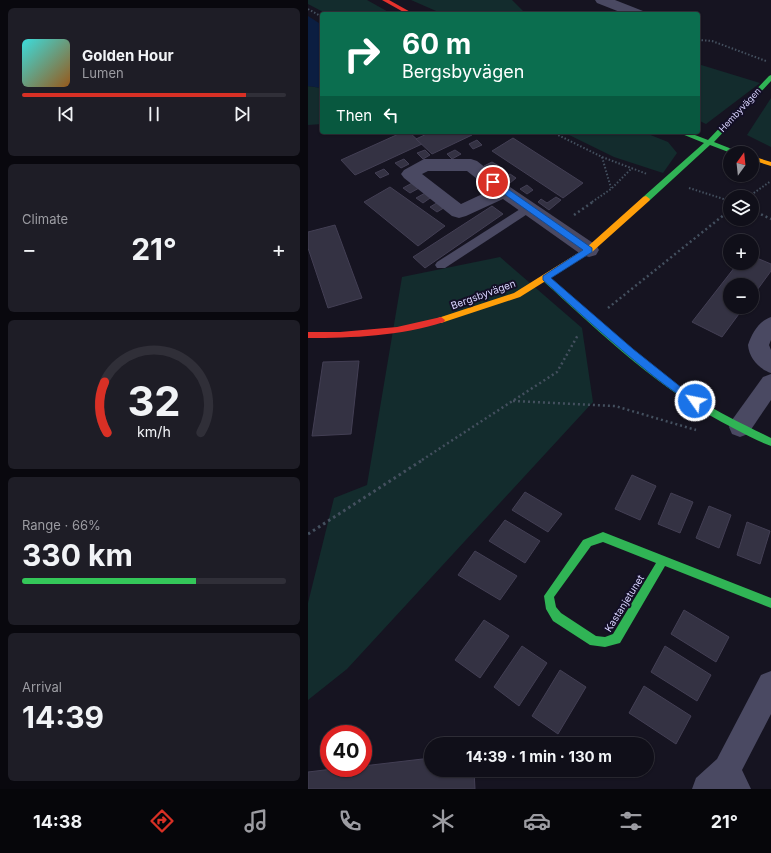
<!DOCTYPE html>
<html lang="en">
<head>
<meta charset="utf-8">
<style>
	:root { --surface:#100f19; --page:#1e1d26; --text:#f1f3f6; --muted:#9c9ca2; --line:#302f38; --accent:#d93025 }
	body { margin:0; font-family:Inter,sans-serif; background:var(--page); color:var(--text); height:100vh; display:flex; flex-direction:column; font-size:15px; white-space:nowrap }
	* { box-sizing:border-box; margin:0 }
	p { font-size:13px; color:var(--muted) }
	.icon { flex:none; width:22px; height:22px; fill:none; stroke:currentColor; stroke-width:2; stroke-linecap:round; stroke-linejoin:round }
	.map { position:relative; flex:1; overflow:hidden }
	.panel { display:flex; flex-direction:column; gap:8px; padding:8px; background:#09080e; width:308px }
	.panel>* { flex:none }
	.guide { position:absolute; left:12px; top:12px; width:380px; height:122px; border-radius:4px; box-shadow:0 1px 3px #0004,0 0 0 1px var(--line); background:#0b6e4f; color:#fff; overflow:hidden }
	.needle { width:26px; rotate:15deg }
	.fabs { position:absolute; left:415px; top:146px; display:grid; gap:8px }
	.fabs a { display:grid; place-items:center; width:36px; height:36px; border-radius:50%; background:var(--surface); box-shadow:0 1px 3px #0004,0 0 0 1px var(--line); font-size:20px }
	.speed { position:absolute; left:12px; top:725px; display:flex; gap:8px; font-size:20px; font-weight:700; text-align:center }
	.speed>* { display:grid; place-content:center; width:52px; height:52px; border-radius:50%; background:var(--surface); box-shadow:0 1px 3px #0004,0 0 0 1px var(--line); line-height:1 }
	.speed .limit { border:6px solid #d22; background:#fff; color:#111 }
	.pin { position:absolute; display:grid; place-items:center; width:34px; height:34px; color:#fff; margin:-17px; border:2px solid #fff; border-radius:50%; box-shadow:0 1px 4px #0007 }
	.me { position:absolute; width:44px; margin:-22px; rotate:303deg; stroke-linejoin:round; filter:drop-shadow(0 0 3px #0008) }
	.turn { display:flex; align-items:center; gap:14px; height:84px; padding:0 16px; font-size:18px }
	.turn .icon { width:52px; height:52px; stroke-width:2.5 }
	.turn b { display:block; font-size:28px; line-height:34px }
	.then { display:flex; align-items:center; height:38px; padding:0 16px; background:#0003; gap:8px; font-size:15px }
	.big { font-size:30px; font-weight:700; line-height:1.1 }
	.panel .widget { flex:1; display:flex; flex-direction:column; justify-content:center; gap:6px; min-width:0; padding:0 14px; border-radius:6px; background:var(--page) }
	.panel .dial { align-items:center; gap:0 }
	.dial svg { height:104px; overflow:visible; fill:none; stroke:var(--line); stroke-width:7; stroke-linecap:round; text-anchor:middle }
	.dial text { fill:var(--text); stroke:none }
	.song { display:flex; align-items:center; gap:12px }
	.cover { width:48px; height:48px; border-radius:6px; background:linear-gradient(135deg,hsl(180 70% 55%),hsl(30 70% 35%)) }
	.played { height:4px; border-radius:2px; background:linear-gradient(90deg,var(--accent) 85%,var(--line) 85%) }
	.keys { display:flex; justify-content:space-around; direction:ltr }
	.heat { display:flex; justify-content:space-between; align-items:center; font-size:22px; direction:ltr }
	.charge { height:6px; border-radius:3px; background:linear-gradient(90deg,#34c759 66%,var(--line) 0) }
	.trip { position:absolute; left:116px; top:737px; width:230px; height:40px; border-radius:20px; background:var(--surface); box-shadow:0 1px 3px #0004,0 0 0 1px var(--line); font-weight:700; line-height:40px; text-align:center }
	.tab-bar { display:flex; height:64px; justify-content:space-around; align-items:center; background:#06060a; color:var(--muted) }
	.tab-bar .icon { width:28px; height:28px }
	.tab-bar .active { color:var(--accent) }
	.tab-bar b { font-size:18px; color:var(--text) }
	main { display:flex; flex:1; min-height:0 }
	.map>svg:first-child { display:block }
	.green { fill:#132c2d }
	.water { fill:#0b1e41 }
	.building { fill:#343243; stroke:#433f54 }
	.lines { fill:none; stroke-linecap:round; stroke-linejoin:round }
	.path-far2 { stroke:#44505f; stroke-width:2; stroke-dasharray:1.5 2; stroke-linecap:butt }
	.path-far1 { stroke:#44505f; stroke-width:2.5; stroke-dasharray:2 3; stroke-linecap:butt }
	.path { stroke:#44505f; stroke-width:3; stroke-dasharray:2.5 3.5; stroke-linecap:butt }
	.lane { fill:#4a4962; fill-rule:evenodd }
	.street { fill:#4a4962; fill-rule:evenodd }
	.fast { fill:#30b455; fill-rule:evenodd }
	.slow { fill:#ff9f0a; fill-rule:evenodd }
	.jam { fill:#e5322d; fill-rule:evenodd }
	.route { fill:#1a73e8; stroke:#114b97 }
	.labels { text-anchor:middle; stroke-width:4; stroke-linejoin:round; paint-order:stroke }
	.far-street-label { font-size:9px; fill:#d9d4ff; stroke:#130f26 }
	.street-label { font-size:10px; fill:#d9d4ff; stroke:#130f26 }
</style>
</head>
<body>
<main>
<section class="panel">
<div class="widget">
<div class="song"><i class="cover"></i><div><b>Golden Hour</b><p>Lumen</p></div></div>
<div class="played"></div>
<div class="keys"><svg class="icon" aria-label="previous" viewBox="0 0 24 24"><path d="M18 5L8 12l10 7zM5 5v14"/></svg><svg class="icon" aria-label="pause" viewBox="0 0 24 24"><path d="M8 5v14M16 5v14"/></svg><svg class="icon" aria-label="next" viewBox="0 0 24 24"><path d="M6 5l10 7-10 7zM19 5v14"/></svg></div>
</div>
<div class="widget"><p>Climate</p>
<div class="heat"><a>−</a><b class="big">21°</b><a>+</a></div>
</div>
<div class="widget dial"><svg viewBox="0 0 100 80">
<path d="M14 69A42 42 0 1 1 86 69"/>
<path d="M14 69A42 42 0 0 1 12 30" stroke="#d93025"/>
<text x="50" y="56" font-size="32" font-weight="700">32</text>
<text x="50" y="72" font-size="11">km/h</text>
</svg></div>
<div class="widget"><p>Range · 66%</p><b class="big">330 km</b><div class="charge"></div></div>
<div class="widget"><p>Arrival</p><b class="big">14:39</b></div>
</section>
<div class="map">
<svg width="463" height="789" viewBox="0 0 463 789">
	<rect width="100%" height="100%" fill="#161421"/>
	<g class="green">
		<polygon points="0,0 59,0 84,14 19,14 0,4"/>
		<polygon points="103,0 204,0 218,14 135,14"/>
		<polygon points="390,64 452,83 398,124 390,120"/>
		<polygon points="0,86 14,88 14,124 0,125"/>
		<polygon points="463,98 463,147 439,135"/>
		<polygon points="255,132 335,132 360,142 369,153 355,173 306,157"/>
		<polygon points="192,257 274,328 285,402 39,669 0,700 0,603 26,498 59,485 94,277"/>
	</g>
	<polygon class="water" points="0,16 14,25 14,88 0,86"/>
	<g class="building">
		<polygon points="95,132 101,132 114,144 47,175 33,160"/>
		<polygon points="123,132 161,132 164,135 124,154 108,139"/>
		<polygon points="205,138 275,183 255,198 184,151"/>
		<polygon points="169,140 174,145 165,149 161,144"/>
		<polygon points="117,150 122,155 115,159 109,153"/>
		<polygon points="147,150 153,154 144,159 139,154"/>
		<polygon points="96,159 101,164 93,168 87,163"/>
		<polygon points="184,162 191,166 184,172 176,166"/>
		<polygon points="76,169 81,174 72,178 67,173"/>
		<polygon points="202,174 208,178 202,183 194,178"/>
		<polygon points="106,182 113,187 102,193 95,188"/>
		<polygon points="219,185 225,190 219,194 212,189"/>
		<polygon points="82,187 137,226 110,246 56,202"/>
		<polygon points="119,192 125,196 115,203 108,198"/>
		<polygon points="248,197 253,200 241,210 230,202 233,199 239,203"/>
		<polygon points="132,201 139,206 129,212 122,207"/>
		<polygon points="184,206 195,214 117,268 105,257"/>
		<polygon points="27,225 54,298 20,308 0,248 0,232"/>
		<polygon points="444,256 463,264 463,271 444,297 444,285 422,285 422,307 436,307 414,337 384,322 430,263 444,263"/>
		<polygon points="51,361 43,434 4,436 15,362"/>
		<polygon points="324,475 348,486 332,520 307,509"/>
		<polygon points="217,492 254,514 240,532 204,510"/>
		<polygon points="363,493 385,502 372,533 350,524"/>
		<polygon points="401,506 423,515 411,548 388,538"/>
		<polygon points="197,520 232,541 217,563 181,541"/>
		<polygon points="439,522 462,531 452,564 429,555"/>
		<polygon points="167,551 209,576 192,600 150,575"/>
		<polygon points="376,610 421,637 408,662 363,634"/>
		<polygon points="176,620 201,636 172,678 147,660"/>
		<polygon points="214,646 239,663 211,706 186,687"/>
		<polygon points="357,646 403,675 389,701 343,672"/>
		<polygon points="252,670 278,687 250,734 224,716"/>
		<polygon points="336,686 383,716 368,744 321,713"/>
		<polygon points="123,758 123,770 166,770 167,789 0,789 0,772 33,768 55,768 55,766"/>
	</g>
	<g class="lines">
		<g class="path-far2">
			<polyline points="0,9 14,17"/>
			<polyline points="390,40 404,41 458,61"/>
			<polyline points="244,132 294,157 339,174"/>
			<polyline points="294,157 303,188"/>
			<polyline points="381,188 422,201"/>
			<polyline points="440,197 463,181"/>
			<polyline points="284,202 303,189 324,168"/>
		</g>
		<g class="path-far1">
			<polyline points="444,210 463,219"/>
			<polyline points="266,215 286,201"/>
			<polyline points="300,308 422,210"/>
			<polyline points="205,401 307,406 388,430"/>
			<polyline points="114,460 249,372 270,335"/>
		</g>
		<polyline class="path" points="0,534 116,459"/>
		<polygon class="lane" points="220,204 225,208 224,211 137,268 129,268 127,265 129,262"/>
		<g class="street">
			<polygon points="287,0 307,0 335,11 337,14 317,14 289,3"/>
			<path d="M 116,159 L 163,159 L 169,161 L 202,187 L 288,245 L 291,250 L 288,255 L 281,257 L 274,255 L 195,199 L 158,216 L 151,218 L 144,216 L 96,178 L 93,174 L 96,170 ZM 120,171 L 159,171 L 183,190 L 153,204 L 114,174 Z"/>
			<path d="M 463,317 L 463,340 L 461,345 L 463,350 L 463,373 C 451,369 441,358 440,345 C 444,333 451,321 463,317 Z"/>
			<polygon points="463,374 463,400 440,434 432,437 424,434 421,427 424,420 455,377"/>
			<polygon points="463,671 463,714 434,770 443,789 384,789 388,778 409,759 453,675"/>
		</g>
		<g class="fast">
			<polygon points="463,75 463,81 406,142 434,153 423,153 402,145 341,201 335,201 335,197 396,143 369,132 379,132 400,140 461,76"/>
			<path d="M 237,275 L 240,276 C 288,318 334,363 388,398 C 411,413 437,425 463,438 L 463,446 C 451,442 439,435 427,429 C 353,392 295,335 234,280 L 233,278 Z"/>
			<path d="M 295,532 L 463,598 L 463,608 L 357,566 L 312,643 L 297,647 L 282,645 L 245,621 L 238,609 L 236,596 L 275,540 ZM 295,542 L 348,563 L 305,634 L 297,637 L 288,636 L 253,613 L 248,607 L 246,597 L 283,546 Z"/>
		</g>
		<g class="slow">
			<polygon points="444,156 463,162 463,166 444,160"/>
			<polygon points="338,196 342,199 341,201 284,252 212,297 133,323 130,322 129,320 130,318 206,293 278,248 335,197"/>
		</g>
		<g class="jam">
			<polygon points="74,0 81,0 106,14 99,14"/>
			<path d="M 133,317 L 137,320 L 136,322 C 92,336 45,338 0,338 L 0,332 L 32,332 L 89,327 Z"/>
		</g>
	</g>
	<path class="route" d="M 182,180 L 187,180 L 284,248 L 284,252 L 243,278 L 325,349 L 379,392 L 390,398 L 390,403 C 375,409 253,296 235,280 L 235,276 L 275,250 L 182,184 Z"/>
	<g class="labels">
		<g class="far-street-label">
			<text transform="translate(432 110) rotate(-47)" y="3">Hembyvägen</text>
		</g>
		<g class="street-label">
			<text transform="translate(175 294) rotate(-20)" y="4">Bergsbyvägen</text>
			<text transform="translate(316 603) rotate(-58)" y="4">Kastanjetunet</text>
		</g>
	</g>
</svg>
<div class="fabs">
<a><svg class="needle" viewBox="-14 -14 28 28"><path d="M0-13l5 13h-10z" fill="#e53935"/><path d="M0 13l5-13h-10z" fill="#9c9ca2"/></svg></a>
<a><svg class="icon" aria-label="layers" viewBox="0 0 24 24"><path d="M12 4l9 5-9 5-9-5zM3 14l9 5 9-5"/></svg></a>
<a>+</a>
<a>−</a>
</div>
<div class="speed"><div class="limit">40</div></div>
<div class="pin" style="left:185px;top:182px;background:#d93025"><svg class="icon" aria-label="arrive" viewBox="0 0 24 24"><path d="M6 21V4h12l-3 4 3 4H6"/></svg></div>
<svg class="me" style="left:387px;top:401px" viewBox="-20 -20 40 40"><circle r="17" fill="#1a73e8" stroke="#fff" stroke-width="3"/><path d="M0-11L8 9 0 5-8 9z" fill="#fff"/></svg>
<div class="trip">14:39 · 1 min · 130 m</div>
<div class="guide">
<div class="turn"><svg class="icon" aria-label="right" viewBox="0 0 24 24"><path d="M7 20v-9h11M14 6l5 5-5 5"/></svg><div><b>60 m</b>Bergsbyvägen</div></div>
<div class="then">Then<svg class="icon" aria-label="left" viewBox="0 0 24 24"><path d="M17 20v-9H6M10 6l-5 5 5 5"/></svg></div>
</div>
</div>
</main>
<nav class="tab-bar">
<b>14:38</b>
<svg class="icon active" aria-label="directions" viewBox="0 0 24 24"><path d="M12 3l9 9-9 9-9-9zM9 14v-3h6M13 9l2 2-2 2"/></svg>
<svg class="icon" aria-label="music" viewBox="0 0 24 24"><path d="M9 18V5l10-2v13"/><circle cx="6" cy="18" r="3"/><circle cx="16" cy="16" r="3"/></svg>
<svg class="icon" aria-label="phone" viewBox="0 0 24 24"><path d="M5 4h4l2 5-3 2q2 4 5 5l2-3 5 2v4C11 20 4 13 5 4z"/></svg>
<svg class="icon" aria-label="climate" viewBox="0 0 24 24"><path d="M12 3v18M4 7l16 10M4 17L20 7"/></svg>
<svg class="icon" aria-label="car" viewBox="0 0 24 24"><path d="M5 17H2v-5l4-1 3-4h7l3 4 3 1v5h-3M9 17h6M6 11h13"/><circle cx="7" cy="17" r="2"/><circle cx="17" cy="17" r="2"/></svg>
<svg class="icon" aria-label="filters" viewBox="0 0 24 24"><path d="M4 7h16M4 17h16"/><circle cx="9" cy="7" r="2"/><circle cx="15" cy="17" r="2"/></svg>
<b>21°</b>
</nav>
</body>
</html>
